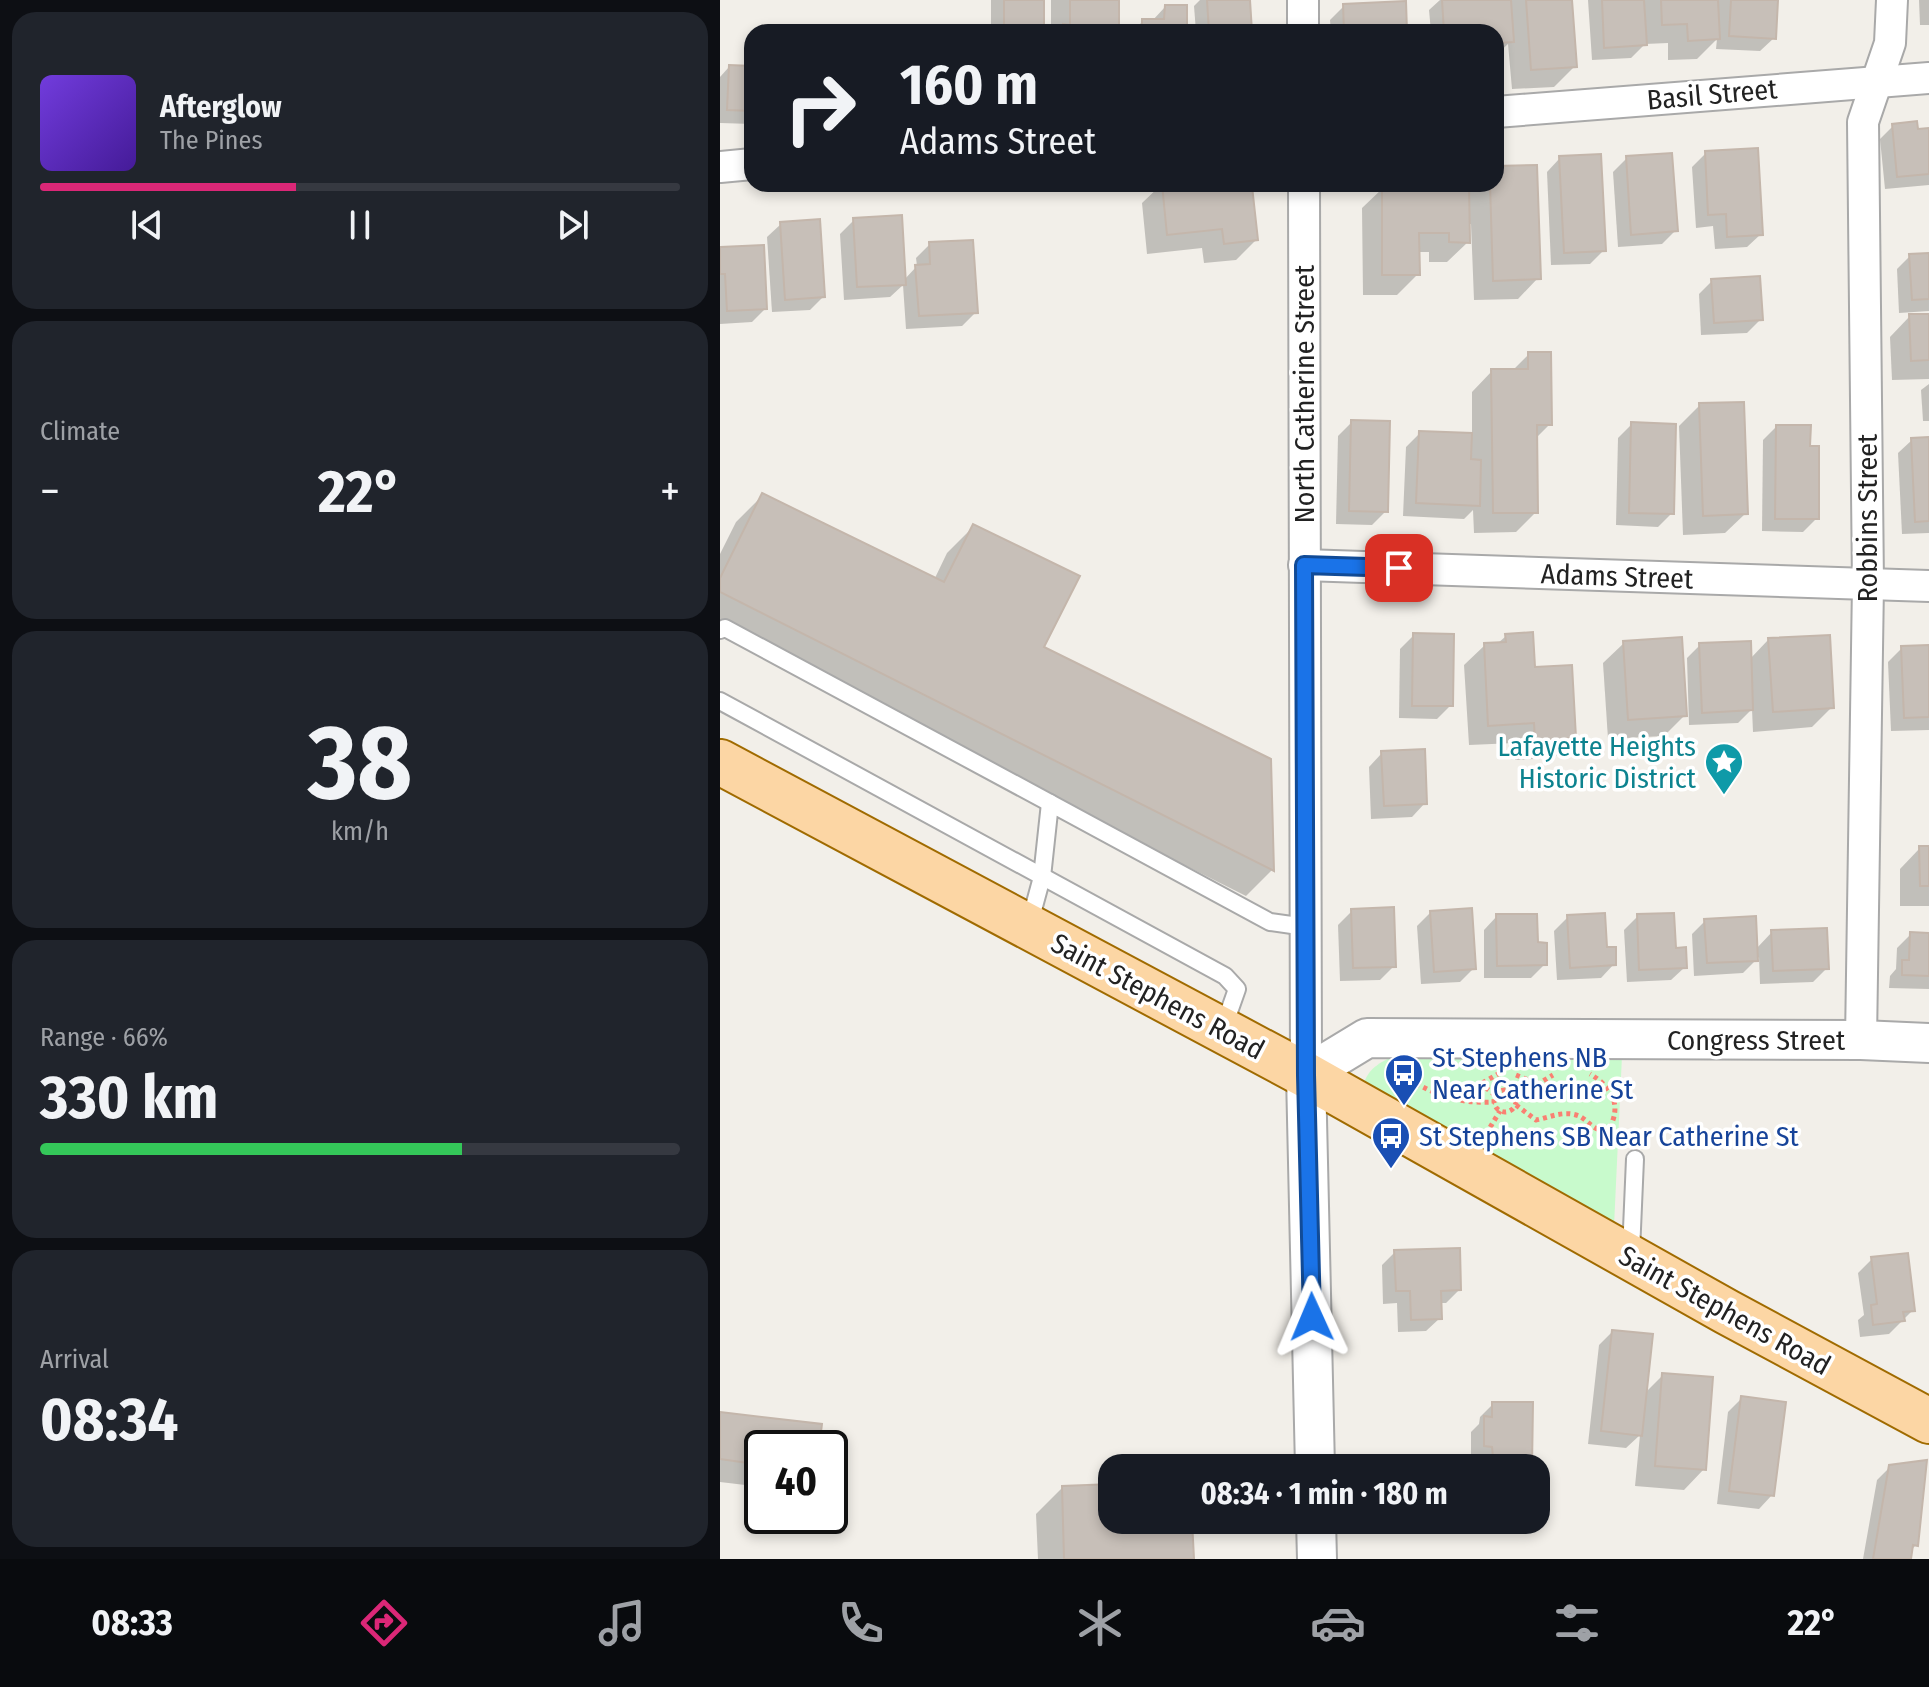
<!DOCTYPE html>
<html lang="en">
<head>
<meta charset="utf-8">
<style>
	:root { --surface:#171b24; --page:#20242c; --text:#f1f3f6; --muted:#9ea1a6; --line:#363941; --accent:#db2777 }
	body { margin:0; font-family:"Fira Sans Condensed",sans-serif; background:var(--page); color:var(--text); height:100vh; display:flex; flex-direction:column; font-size:30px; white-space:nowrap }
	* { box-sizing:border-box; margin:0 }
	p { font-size:26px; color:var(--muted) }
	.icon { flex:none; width:44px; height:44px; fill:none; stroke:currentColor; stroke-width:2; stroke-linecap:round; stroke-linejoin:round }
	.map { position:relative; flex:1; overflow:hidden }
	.sheet { display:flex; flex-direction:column; gap:12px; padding:12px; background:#0d0f14; width:720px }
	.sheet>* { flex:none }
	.banner { position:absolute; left:24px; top:24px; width:760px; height:168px; border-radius:24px; box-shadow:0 4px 12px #0003; background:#171b24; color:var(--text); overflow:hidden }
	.speed { position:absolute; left:24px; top:1430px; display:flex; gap:16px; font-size:40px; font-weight:700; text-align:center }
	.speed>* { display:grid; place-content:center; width:104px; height:104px; border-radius:50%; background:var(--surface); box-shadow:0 4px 12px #0003; line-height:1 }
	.speed .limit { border:4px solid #111; border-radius:12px; background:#fff; color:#111 }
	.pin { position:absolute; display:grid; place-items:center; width:68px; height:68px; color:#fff; margin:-34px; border-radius:16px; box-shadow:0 4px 12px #0006 }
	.me { position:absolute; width:88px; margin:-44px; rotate:359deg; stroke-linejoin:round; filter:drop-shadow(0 0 6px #0008) }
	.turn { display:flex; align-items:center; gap:28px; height:168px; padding:0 24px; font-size:36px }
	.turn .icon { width:104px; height:104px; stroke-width:2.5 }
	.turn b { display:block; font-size:56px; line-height:68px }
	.big { font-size:60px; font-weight:700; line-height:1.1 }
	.sheet .card { flex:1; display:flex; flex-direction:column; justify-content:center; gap:12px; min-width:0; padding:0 28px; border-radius:24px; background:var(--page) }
	.sheet .dial { align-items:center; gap:0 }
	.dial b { font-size:104px; line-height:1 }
	.song { display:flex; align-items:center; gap:24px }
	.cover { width:96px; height:96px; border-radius:12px; background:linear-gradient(135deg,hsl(260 70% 55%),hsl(260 70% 35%)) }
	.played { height:8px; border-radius:4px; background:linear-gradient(90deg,var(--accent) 40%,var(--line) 40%) }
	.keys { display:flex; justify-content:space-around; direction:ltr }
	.heat { display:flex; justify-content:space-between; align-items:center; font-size:44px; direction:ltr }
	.charge { height:12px; border-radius:6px; background:linear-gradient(90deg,#34c759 66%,var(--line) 0) }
	.trip { position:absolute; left:378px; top:1454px; width:452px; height:80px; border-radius:24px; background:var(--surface); box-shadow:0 4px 12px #0003; font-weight:700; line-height:80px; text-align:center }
	.menu { display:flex; height:128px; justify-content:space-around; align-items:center; background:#090b0e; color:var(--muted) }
	.menu .icon { width:56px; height:56px }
	.menu .selected { color:var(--accent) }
	.menu b { font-size:36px; color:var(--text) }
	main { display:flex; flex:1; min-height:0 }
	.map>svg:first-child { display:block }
	.park { fill:#c8facc }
	.shadow { fill:#0003 }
	.building { fill:#c7bfb8; stroke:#c4b6ab; stroke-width:2 }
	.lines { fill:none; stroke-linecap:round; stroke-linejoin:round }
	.service-casing { stroke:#a9a9a9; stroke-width:20 }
	.minor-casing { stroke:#a9a9a9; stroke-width:34 }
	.tertiary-casing { stroke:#a9a9a9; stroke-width:42 }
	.primary-casing { stroke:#a06b00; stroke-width:48 }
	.path { stroke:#fa8072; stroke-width:5; stroke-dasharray:4 4; stroke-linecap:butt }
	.service { stroke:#fff; stroke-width:16 }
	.minor { stroke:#fff; stroke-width:30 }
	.tertiary { stroke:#fff; stroke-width:38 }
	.primary { stroke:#fcd6a4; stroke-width:44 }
	.route-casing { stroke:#114b97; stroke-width:20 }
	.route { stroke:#1a73e8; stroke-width:14 }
	.labels { text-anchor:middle; stroke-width:7; stroke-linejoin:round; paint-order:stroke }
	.street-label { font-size:28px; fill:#222; stroke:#fff }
	.culture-label { font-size:28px; fill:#0d838f; stroke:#fff; text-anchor:end }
	.transit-label { font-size:28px; fill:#164399; stroke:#fff; text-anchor:start }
</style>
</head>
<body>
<main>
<section class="sheet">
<div class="card">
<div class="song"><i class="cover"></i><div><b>Afterglow</b><p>The Pines</p></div></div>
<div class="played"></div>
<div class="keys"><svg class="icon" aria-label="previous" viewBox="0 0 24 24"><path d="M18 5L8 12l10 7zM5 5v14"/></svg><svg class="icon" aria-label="pause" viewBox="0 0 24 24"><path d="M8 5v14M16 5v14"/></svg><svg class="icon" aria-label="next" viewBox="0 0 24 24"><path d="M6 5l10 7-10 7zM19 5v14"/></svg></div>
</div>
<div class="card"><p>Climate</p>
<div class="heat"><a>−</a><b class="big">22°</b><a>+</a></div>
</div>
<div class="card dial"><b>38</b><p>km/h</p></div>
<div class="card"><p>Range · 66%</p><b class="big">330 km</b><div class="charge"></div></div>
<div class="card"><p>Arrival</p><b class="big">08:34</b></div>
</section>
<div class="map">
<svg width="1209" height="1559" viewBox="0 0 1209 1559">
	<rect width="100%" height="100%" fill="#f2efe9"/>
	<path class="park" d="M 681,1054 L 902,1056 L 894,1226 L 643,1086 C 648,1067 663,1060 681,1054 Z"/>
	<g class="shadow">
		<polygon points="271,0 322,0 323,32 271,32"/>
		<rect x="331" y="0" width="66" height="32"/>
		<polygon points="480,0 528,0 530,32 476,32 474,6"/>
		<polygon points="720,0 850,0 855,66 834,87 792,89 788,44 776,55 776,32 711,32 709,10"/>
		<polygon points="868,0 996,0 996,4 999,4 999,0 1056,0 1054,38 1040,51 996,49 997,39 977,59 948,60 948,43 925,44 911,58 872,60"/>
		<polygon points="1199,0 1209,0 1209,25 1200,25"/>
		<polygon points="624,6 685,32 611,32 610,20"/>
		<polygon points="445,7 466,32 412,32 423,21 432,21"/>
		<polygon points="9,67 32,68 32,124 0,123 0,77"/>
		<polygon points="1173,126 1196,131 1209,130 1209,185 1165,189 1160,139"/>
		<polygon points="986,153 1041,234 1027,247 995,249 993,226 976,228 972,167"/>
		<polygon points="840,158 884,250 870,264 831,265 827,172"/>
		<polygon points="907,158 956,230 942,244 898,247 893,172"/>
		<polygon points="776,168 818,278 798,299 754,300 751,224 748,224 748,242 727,262 709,262 709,252 698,252 698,274 677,295 643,295 642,208 663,188 691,188 695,184 747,184 747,191 754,184 776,184"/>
		<polygon points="442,184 478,184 479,193 536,240 516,260 484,263 482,248 427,254 422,203"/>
		<polygon points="134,220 184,280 197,266 196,258 210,244 256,312 242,326 186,329 183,285 170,297 124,300 120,234"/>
		<polygon points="61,224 103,297 90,310 52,312 47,237"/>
		<polygon points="0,249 45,309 32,322 0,324"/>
		<polygon points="1209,255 1209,311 1179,313 1177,269 1190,256"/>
		<polygon points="992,281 1041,319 1027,333 981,335 979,294"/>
		<polygon points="1190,316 1209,316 1209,379 1172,380 1170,337"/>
		<polygon points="809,354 830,424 815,439 816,512 796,532 754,533 753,510 744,519 683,516 686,447 700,433 752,435 752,392 772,371 792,371"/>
		<polygon points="1209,384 1209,421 1203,421 1201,390"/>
		<polygon points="980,405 1026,513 1005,533 963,535 959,426"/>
		<polygon points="632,422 666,511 652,525 616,524 618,436"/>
		<polygon points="912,424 952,513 938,527 896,525 898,438"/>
		<polygon points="1056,427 1089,447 1097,518 1083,532 1042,531 1043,440"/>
		<polygon points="1209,439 1209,533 1182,534 1178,453 1192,440"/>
		<polygon points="43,495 214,580 227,553 254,526 321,648 549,760 552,870 526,896 0,632 0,554 16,522"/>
		<polygon points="694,635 731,705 717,719 679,718 680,649"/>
		<polygon points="786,636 813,669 854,738 834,758 795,760 795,743 749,745 744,665 765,645 777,644"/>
		<polygon points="1048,640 1112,707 1092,727 1033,732 1032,709 1018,723 969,725 967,658 980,645 1030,659"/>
		<polygon points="904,643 965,715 944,736 888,739 883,663"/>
		<polygon points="1209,647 1209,730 1171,731 1168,662 1182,648"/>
		<polygon points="662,753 705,803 692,817 651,819 649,767"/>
		<polygon points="1200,848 1209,848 1209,906 1180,906 1180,869"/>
		<polygon points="632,911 674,966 660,980 620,981 618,925"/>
		<polygon points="711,912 754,968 740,982 701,984 697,926"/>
		<polygon points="777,916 816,944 825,964 811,978 764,978 764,930"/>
		<polygon points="918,916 954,950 965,967 951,980 907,982 904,930"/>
		<polygon points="848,917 885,949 894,964 881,978 837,980 834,931"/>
		<polygon points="985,921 1036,949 1052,932 1107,968 1093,982 1040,984 1039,957 1023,973 974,976 972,934"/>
		<polygon points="1191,934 1209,935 1209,989 1169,988 1170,976 1176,969 1177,948"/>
		<polygon points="675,1252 739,1290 726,1303 719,1303 720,1318 706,1331 678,1332 677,1303 663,1304 662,1265"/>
		<polygon points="1152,1259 1193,1310 1169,1334 1140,1337 1138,1320 1144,1315 1138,1273"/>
		<polygon points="892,1332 924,1394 943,1375 984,1469 964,1490 915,1486 920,1435 906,1448 868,1444 879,1345"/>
		<polygon points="1022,1398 1052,1495 1039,1509 997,1504 1008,1412"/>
		<polygon points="773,1404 810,1468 760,1468 759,1459 751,1459 751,1432 759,1424 760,1417"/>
		<polygon points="0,1414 97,1448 42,1448 42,1487 0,1482"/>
		<polygon points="1170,1467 1196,1545 1190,1551 1188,1559 1143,1559 1157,1480"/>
		<polygon points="392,1486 392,1520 470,1520 472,1559 318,1559 316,1514 342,1488"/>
	</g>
	<g class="building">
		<rect x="284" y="0" width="40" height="32"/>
		<polygon points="350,0 399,0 399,32 343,32 343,24 350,25"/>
		<polygon points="487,0 530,0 532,32 489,32"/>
		<polygon points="722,0 791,0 794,42 776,43 776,32 724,32"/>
		<polygon points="806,0 852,0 857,67 811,70"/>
		<polygon points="882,0 924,0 927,45 884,48"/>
		<polygon points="941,0 998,0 1000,39 968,41 967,24 942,25"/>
		<polygon points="1011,0 1058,0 1056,39 1009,36"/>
		<polygon points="686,1 687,32 624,32 623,4"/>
		<polygon points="445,5 467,5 467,32 422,32 422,19 444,19"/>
		<polygon points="9,65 32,66 32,111 7,110"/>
		<polygon points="1197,121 1198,129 1209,128 1209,174 1177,177 1172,124"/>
		<polygon points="1038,148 1043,235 1007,237 1006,214 988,215 985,151"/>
		<polygon points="952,153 958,231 911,235 906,156"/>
		<polygon points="881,154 886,251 844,253 839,156"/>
		<polygon points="817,165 821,279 773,281 770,184 776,184 776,166"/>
		<polygon points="442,184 480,184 481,191 532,186 538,240 504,244 502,229 447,235"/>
		<polygon points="703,184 749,184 750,243 729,242 729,233 699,233 700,275 662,275 662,186 703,186"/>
		<polygon points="182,215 186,285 137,287 133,218"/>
		<polygon points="100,219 105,297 65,300 60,222"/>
		<polygon points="253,240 258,313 199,316 195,265 210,264 209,242"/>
		<polygon points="44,245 47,309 7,311 5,274 0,274 0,247"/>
		<polygon points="1209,253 1209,299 1192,300 1189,254"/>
		<polygon points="1040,276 1043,320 994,323 991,279"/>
		<polygon points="1189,314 1209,314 1209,360 1191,361"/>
		<polygon points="808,352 831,352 832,425 817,425 818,513 773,513 771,369 808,369"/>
		<polygon points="1024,402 1028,514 983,516 979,403"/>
		<polygon points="631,420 670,421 668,512 629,511"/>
		<polygon points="911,422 956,424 954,514 909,513"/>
		<polygon points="1056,425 1091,425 1090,446 1099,446 1099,519 1055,519"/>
		<polygon points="699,431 752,433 751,459 761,460 760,506 696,503"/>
		<polygon points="1209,437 1209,521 1195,522 1191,438"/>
		<polygon points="42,493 224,582 253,524 360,576 324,647 551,759 554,871 0,592 0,578"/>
		<polygon points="813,632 815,667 852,665 856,738 815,741 814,723 768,726 764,643 786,642 785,634"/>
		<polygon points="693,633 734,634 733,706 692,706"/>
		<polygon points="1110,635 1114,708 1053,712 1048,638"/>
		<polygon points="962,637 967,716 908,720 903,641"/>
		<polygon points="1031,641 1033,710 982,713 979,643"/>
		<polygon points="1209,645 1209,717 1184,718 1181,646"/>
		<polygon points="705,749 707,804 664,806 661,751"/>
		<polygon points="1199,846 1209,846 1209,886 1200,886"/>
		<polygon points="674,907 676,967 633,968 631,909"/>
		<polygon points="752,908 756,969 714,972 710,911"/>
		<polygon points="885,913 887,947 896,947 896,965 850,968 847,915"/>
		<polygon points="954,913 956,948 966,947 967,968 919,970 917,914"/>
		<polygon points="776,914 817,914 818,942 827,943 827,965 777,966"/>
		<polygon points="1036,916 1038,961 987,963 984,919"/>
		<polygon points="1107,928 1109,969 1053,971 1051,930"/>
		<polygon points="1190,932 1209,933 1209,976 1182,975 1182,960 1189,960"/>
		<polygon points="740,1248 741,1290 721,1291 722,1319 691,1320 690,1291 676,1291 674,1250"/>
		<polygon points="1188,1253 1195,1311 1183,1312 1185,1321 1153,1325 1151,1305 1157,1304 1151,1257"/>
		<polygon points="892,1330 933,1334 922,1436 881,1431"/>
		<polygon points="942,1373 993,1377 986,1470 935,1466"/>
		<polygon points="1021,1396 1066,1402 1054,1496 1009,1491"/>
		<polygon points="772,1402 813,1402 812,1468 774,1468 772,1447 764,1446 764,1416 772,1417"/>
		<polygon points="0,1412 102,1424 99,1448 42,1448 42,1465 0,1459"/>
		<polygon points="1207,1460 1198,1546 1193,1545 1191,1559 1153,1559 1169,1465"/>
		<polygon points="392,1484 392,1520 472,1520 474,1559 344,1559 342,1486"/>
	</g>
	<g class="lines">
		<g class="service-casing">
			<g id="service">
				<polyline points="0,630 5,628 330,803"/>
				<polyline points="0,701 505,976 517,989 503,1029"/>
				<polyline points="309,925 322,877 330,803 550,922 586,927"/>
				<polyline points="911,1252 915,1159"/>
			</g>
		</g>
		<g class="minor-casing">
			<g id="minor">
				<polyline points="583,0 583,32"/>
				<polyline points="776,112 1209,78"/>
				<polyline points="0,167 32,164"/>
				<polyline points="584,184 586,1075"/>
				<polyline points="584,565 1209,586"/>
				<polyline points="1141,1040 1148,584 1143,122 1170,43 1172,0"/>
			</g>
		</g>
		<g class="tertiary-casing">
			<g id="tertiary">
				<polyline points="595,1468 586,1075 647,1038 1141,1040 1209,1043"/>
				<polyline points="596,1520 597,1559"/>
			</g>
		</g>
		<g class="primary-casing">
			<polyline id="primary" points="0,762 586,1075 1007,1312 1209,1421"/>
		</g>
		<g class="path">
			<polyline points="796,1075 806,1079 810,1089"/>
			<path d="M 682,1076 C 715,1094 735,1104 774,1102"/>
			<circle cx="785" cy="1101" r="11"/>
			<polyline points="775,1095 766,1088 764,1082 778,1074"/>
			<polyline points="796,1097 833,1075"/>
			<path d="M 796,1105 L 816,1120 C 831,1117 844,1110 859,1116 C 868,1120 875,1133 886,1129 C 892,1127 891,1125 893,1120 C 900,1099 887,1084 870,1074"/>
			<polyline points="766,1134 780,1111"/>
		</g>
		<use href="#service" class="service"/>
		<use href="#minor" class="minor"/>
		<use href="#tertiary" class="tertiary"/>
		<use href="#primary" class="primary"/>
	</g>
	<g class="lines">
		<g class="route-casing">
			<polyline id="route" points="592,1317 586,1075 584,565 679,568"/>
		</g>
		<use href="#route" class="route"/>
	</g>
	<defs>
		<g id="sight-pin" transform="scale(2)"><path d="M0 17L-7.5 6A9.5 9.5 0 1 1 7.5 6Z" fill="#0f9aa8" stroke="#fff"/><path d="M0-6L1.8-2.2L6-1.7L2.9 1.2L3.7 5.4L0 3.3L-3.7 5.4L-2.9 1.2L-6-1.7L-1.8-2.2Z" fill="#fff"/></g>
		<g id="bus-pin" transform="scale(2)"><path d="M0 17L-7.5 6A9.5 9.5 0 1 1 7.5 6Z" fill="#1a4fb4" stroke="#fff"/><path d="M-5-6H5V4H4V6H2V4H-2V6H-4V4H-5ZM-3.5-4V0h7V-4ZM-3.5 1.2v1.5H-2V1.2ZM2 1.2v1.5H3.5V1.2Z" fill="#fff"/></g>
	</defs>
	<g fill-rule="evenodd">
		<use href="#sight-pin" x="1004" y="762"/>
		<use href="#bus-pin" x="684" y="1073"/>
		<use href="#bus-pin" x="671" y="1136"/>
	</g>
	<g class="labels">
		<g class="street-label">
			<text transform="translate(992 94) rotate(-5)" y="10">Basil Street</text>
			<text transform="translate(584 394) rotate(-90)" y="10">North Catherine Street</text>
			<text transform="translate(1147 518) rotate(-90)" y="10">Robbins Street</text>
			<text transform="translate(897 576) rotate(2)" y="10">Adams Street</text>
			<text transform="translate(438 996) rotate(28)" y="10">Saint Stephens Road</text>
			<text x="1036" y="1050">Congress Street</text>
			<text transform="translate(1005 1310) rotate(29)" y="10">Saint Stephens Road</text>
		</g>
		<g class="culture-label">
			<text x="976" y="756">Lafayette Heights<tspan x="976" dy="32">Historic District</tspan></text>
		</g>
		<g class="transit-label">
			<text x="712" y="1067">St Stephens NB<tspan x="712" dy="32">Near Catherine St</tspan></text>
			<text x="699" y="1146">St Stephens SB Near Catherine St</text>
		</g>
	</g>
</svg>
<div class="speed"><div class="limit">40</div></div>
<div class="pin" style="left:679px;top:568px;background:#d93025"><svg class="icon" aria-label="arrive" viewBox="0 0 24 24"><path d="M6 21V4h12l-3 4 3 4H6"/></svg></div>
<svg class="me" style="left:592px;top:1317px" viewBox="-20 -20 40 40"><path d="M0-17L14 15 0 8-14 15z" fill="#1a73e8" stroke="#fff" stroke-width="4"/></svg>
<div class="trip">08:34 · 1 min · 180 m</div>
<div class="banner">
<div class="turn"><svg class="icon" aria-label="right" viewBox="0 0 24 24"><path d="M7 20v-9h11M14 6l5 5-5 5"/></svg><div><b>160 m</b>Adams Street</div></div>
</div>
</div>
</main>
<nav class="menu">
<b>08:33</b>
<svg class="icon selected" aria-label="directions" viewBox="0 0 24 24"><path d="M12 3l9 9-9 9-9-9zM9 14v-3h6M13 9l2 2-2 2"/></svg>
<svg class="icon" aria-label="music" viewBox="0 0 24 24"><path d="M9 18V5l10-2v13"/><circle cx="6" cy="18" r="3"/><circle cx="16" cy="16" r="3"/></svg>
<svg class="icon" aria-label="phone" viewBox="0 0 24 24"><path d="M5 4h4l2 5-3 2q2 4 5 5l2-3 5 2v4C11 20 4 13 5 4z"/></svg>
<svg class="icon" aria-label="climate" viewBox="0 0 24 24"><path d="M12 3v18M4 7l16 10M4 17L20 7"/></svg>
<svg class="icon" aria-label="car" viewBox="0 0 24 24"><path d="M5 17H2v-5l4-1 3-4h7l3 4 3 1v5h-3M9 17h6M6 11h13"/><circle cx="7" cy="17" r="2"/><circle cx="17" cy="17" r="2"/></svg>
<svg class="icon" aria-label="filters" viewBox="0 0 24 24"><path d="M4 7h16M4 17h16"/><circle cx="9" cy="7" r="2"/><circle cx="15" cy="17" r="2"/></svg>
<b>22°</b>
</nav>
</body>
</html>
